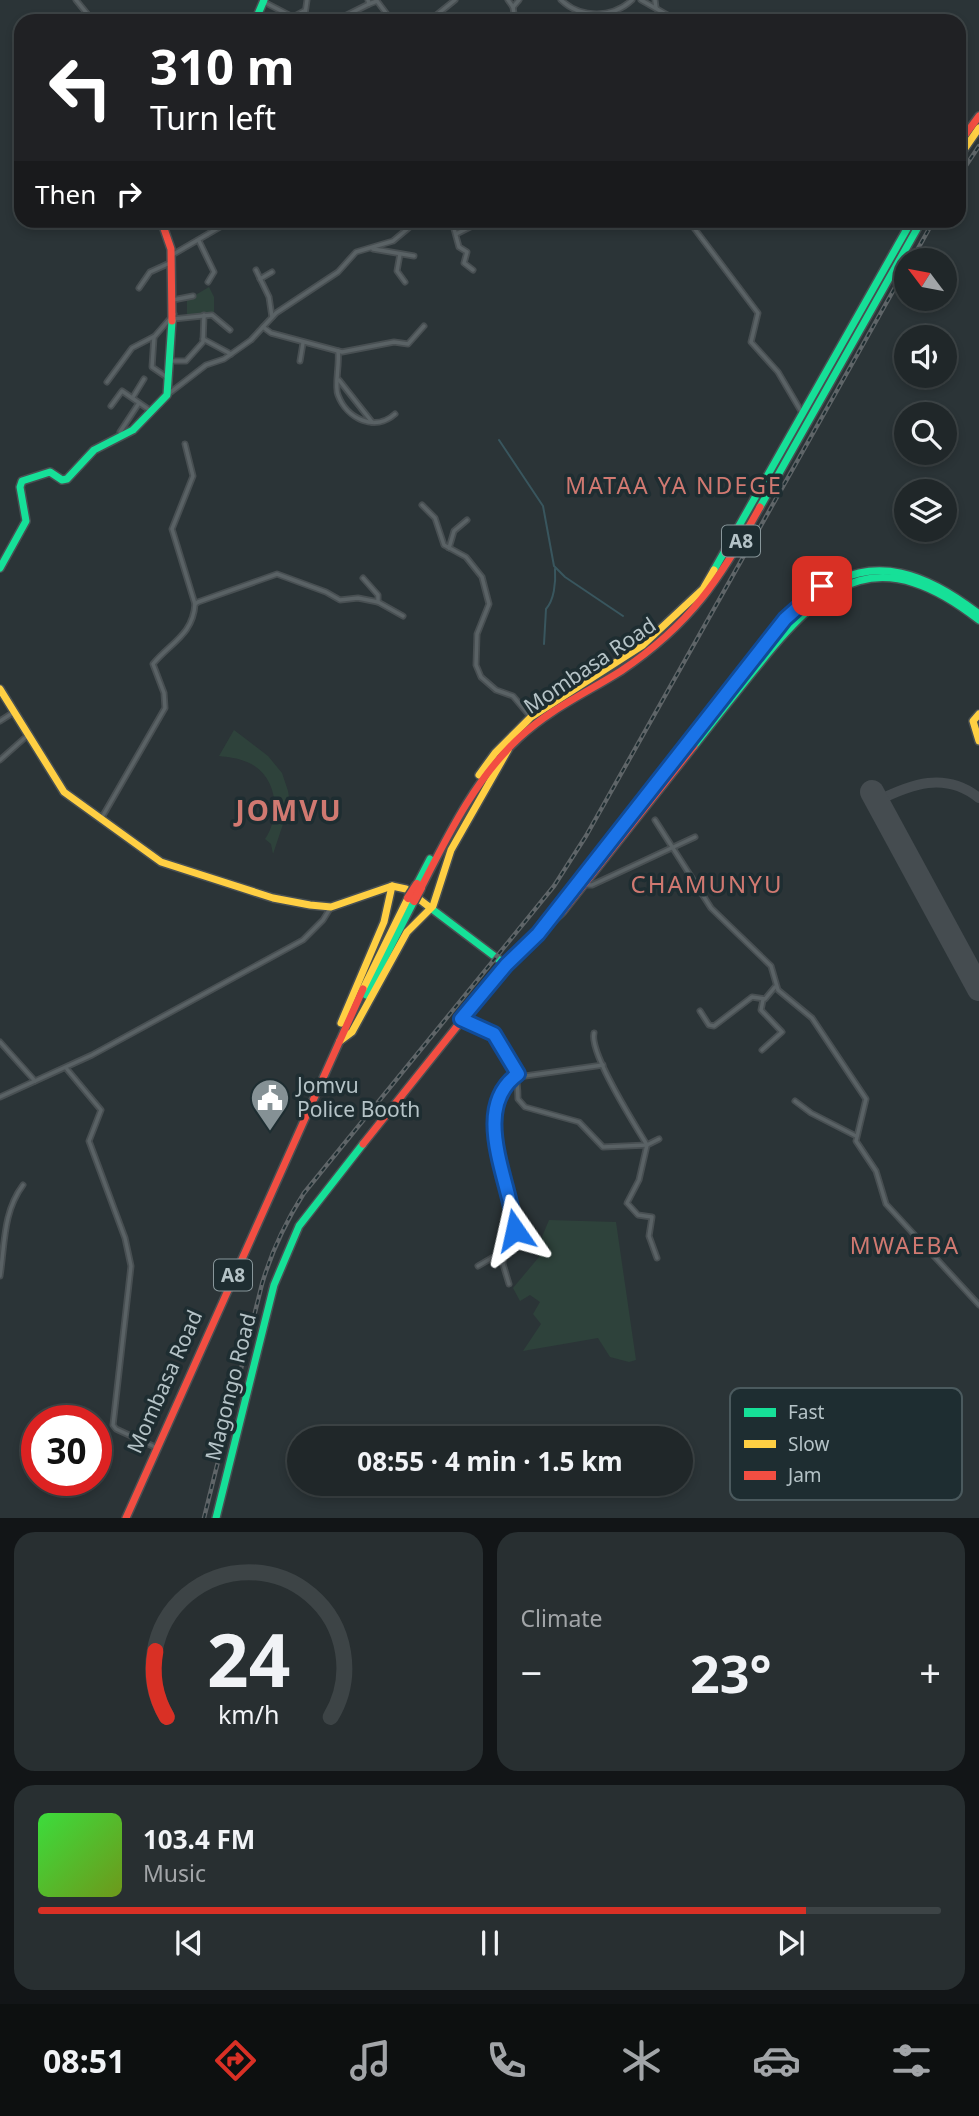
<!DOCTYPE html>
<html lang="en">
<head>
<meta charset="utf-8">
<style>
	:root { --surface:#202729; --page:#282f31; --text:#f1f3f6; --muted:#a2a5a8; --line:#3d4446; --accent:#d93025 }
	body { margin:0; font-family:"Noto Sans",sans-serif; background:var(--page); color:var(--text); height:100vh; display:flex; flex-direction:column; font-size:26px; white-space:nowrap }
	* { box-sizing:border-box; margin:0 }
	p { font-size:23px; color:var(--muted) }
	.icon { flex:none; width:38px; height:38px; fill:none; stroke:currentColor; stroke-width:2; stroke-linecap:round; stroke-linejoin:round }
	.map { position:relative; height:1518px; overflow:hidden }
	.sheet { display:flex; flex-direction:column; gap:14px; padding:14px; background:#121517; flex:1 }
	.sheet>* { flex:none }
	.hud { position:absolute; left:14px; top:14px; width:952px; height:214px; border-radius:21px; box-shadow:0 4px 10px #0003,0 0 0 2px var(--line); background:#202124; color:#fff; overflow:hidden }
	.needle { width:46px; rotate:302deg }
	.fabs { position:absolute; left:894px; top:248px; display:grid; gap:14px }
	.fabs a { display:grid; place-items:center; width:63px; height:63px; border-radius:50%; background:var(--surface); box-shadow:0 4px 10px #0003,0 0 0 2px var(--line); font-size:35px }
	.speed { position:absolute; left:21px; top:1405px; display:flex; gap:14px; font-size:35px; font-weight:700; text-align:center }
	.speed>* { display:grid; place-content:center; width:91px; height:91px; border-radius:50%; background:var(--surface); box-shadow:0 4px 10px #0003,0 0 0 2px var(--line); line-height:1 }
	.speed .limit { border:10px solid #d22; background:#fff; color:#111 }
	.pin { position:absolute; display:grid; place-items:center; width:60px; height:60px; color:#fff; margin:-30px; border-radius:14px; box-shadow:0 4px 10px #0006 }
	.me { position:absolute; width:77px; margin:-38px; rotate:349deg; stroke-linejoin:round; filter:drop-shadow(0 0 5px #0008) }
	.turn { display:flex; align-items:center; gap:24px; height:147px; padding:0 21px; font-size:32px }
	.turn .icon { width:91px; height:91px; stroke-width:2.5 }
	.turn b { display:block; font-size:49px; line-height:60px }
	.then { display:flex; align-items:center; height:66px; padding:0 21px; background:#0003; gap:14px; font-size:26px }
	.big { font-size:52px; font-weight:700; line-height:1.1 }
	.sheet .tile { flex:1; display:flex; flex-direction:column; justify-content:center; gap:10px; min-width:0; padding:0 24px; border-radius:21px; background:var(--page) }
	.sheet .dial { align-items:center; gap:0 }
	.dial svg { height:182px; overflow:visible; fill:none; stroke:var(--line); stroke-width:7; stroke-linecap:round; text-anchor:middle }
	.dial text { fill:var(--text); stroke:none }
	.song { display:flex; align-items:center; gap:21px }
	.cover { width:84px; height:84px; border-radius:10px; background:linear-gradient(135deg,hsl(120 70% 55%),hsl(80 70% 35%)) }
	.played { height:7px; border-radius:4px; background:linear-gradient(90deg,var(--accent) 85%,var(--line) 85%) }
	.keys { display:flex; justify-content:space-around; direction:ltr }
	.heat { display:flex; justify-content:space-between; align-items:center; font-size:38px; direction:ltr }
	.sheet .tiles { flex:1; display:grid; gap:14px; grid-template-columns:1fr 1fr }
	.tile:last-child { grid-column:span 2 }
	.trip { position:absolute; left:287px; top:1426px; width:406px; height:70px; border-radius:35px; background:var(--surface); box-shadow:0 4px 10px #0003,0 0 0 2px var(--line); font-weight:700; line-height:70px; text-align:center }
	.tabs { display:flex; height:112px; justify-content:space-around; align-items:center; background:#0d1010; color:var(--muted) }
	.tabs .icon { width:49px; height:49px }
	.tabs .selected { color:var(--accent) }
	.tabs b { font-size:32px; color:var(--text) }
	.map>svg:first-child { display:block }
	.green { fill:#2e423b }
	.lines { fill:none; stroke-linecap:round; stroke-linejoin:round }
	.stream { stroke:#39565e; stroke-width:2 }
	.taxiway { stroke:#454c50; stroke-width:10 }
	.runway { stroke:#454c50; stroke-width:24 }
	.street-casing { stroke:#484f52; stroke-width:7 }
	.fast-casing { stroke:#484f52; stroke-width:10 }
	.slow-casing { stroke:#484f52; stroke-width:10 }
	.jam-casing { stroke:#484f52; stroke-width:10 }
	.street { stroke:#5a6265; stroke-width:3.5 }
	.fast { stroke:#16e098; stroke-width:7 }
	.slow { stroke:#ffcf43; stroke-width:7 }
	.jam { stroke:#f24e42; stroke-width:7 }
	.rail-casing { stroke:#5f6568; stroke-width:4.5 }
	.rail { stroke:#1e2d31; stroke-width:2; stroke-dasharray:5; stroke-linecap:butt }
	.jam-bridge-casing { stroke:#475053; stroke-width:11; stroke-linecap:butt }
	.jam-bridge { stroke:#f24e42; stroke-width:8 }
	.route-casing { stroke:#114b97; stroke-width:18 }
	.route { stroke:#1a73e8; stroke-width:12 }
	.labels { text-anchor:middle; stroke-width:7; stroke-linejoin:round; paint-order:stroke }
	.shield { fill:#1e2d31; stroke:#88969a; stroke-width:2 }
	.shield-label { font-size:19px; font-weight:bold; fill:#b5c3c7 }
	.street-label { font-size:21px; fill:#b5c3c7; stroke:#1e2d31 }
	.poi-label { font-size:21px; fill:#b5c3c7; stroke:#1e2d31; text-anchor:start }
	.neighbourhood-label { font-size:23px; letter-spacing:2px; fill:#d07971; stroke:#1e2d31 }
	.quarter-label { font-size:24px; letter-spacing:2px; fill:#d07971; stroke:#1e2d31 }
	.district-label { font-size:28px; font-weight:bold; letter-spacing:2px; fill:#d07971; stroke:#1e2d31 }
	.key { fill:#1e2d31; stroke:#4b5a5e; stroke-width:2 }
	.key-label { font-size:19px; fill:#b5c3c7 }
</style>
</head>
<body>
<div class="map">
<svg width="979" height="1518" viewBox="0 0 979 1518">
	<rect width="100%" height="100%" fill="#2b3437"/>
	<g class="green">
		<polygon points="209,287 214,297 214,314 187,314 187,300"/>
		<path d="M 234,730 L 268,756 L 282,773 L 288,791 L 290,803 L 273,854 L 271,844 L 265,839 C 282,815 277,774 247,762 C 238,758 228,757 219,756 Z"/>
		<polygon points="549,1220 616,1222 636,1360 629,1362 610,1357 598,1338 523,1351 541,1324 533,1314 540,1302 530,1295 520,1301 513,1288 539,1257 537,1249"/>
	</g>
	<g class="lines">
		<g class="stream">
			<polyline points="499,440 543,506 554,566 565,577 623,616"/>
			<path d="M 544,644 L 546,609 C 554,600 556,583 555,569"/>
		</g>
		<path class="taxiway" d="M 877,801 C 911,784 945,771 979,798"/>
		<polyline class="runway" points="872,792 979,989"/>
		<g class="street-casing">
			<g id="street">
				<polyline points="76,0 93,21"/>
				<polyline points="368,0 369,4 377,1 392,21"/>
				<polyline points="508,0 513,7 515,21"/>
				<path d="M 561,0 C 581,19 613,18 632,0"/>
				<polyline points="641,0 678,21"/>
				<polyline points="655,0 656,8"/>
				<polyline points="264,2 293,17 304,11"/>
				<polyline points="513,7 519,0"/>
				<polyline points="304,21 307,0"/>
				<polyline points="335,21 369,4"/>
				<polyline points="429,21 455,0"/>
				<polyline points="448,220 453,225 459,247 467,252 464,263 473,270"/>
				<polyline points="688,220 758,313 751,342 778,372 801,411"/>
				<polyline points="456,234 484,220"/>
				<polyline points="199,241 214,272 208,282"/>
				<polyline points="373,249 414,256"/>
				<polyline points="400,254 397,271 405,282"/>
				<polyline points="172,255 232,220"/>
				<polyline points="256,270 269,297 272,317"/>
				<polyline points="260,279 272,272"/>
				<polyline points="139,288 150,272 172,262"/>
				<polyline points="173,300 193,296"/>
				<polyline points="173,319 212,315 230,330"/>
				<polyline points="263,327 271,333 342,352 394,342 408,344 424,326"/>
				<polyline points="154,337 152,367 168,378"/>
				<polyline points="203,339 231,354"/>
				<path d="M 338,351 C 340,364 334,386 338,395 C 347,419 375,432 395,414"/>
				<polyline points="171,361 186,361 203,342 204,315"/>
				<polyline points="300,361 303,343"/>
				<polyline points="339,380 372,422"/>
				<polyline points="107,382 132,348 155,336 174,314"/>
				<polyline points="167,395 206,365 224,359 251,340 276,313 338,272 356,252 393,241 418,220"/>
				<polyline points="133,397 144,379"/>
				<polyline points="111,406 122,391 151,411"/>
				<polyline points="120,432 139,403"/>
				<polyline points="185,444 193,476 172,529 195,604"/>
				<polyline points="422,505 435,518 444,545 466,557 482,577 489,604 477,634 476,665 481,677 496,690 513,696 529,715"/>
				<polyline points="449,548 454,531 467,520"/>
				<polyline points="363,578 378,595 378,602"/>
				<polyline points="0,721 14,712"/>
				<polyline points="0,760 28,735"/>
				<path d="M 101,819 L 165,708 L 164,693 L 153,664 C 170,643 193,635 195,604 L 198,602 L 277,574 L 326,592 L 340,600 L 358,598 L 378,602 L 403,616"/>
				<polyline points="655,820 711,908 771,966 778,990 812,1018 866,1099 856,1141 876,1171 886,1204 979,1305"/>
				<polyline points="585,885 592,885 695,837"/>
				<polyline points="700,1011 709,1025 714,1026 752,997 765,999 775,987"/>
				<path d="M 462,1019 C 502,1026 518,1062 518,1099 L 525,1107 L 579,1122 L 603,1147 L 647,1145 L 659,1139"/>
				<path d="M 594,1033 C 589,1053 635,1125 647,1145 L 639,1180 L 627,1203 L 638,1215 L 652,1217 L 649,1236 L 657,1258"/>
				<polyline points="0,1042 35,1081"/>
				<polyline points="762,1050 782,1032 761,1010 763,1000"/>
				<polyline points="66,1068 101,1110 89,1141 125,1238 131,1266 113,1425 116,1429 155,1447"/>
				<polyline points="518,1077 603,1065"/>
				<polyline points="0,1097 92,1055 303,940 323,920 331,907"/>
				<polyline points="795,1101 811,1113 856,1136"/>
				<polyline points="478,1266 502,1252"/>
				<path d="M 0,1276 C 5,1243 3,1212 23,1185"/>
				<path d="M 509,1284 L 503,1264 L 503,1247 L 516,1227 C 510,1211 509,1195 506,1179 C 498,1140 480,1101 518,1074"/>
			</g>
		</g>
		<g class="fast-casing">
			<g id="fast">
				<polyline points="255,21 264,0"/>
				<polyline points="760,507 922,220"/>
				<polyline points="0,568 26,521 20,487 22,481 50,472 62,480 67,479 94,450 133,430 167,395 172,321"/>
				<polyline points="714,570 912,220"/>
				<path d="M 728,692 C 803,596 857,519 979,614"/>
				<path d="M 694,746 C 716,718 738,690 761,662 C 829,576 883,545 979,620"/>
				<polyline points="417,884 430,859"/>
				<polyline points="428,906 506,965"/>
				<polyline points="366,995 414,901"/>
				<polyline points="216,1518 274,1285 299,1226 363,1144"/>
			</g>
		</g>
		<g class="slow-casing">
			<g id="slow">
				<polyline points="959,157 979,128"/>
				<polyline points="0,689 64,792 161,862 273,898 310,905 331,907 392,886 406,889 428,906"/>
				<polyline points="979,714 973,721 979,741"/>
				<polyline points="479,775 495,753 531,717 643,645 703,589 714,570"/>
				<polyline points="363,989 408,898"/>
				<polyline points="341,1023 384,922 392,886"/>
				<polyline points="340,1041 352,1032 407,932 433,906 451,850 508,750"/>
			</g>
		</g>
		<g class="jam-casing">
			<g id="jam">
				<polyline points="959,143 979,116"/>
				<polyline points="161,220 171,249 172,321"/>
				<path d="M 421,888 C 448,835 475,779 519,738 C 550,709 586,693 621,671 C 691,624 720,579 760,507"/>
				<polyline points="549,920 728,692"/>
				<polyline points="363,1144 506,965 563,911 694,746"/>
				<polyline points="126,1518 363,989"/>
			</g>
		</g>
		<use href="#street" class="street"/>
		<use href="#fast" class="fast"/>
		<use href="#slow" class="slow"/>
		<use href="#jam" class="jam"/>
		<g class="rail-casing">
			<g id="rail">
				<polyline points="959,176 979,146"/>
				<polyline points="911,261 934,220"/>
				<path d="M 204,1518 L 262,1284 C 272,1250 285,1223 304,1193 L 554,886 L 586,836 L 906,268"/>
			</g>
		</g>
		<use href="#rail" class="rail"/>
		<g class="jam-bridge-casing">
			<g id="jam-bridge">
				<polyline points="408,898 417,884"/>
				<polyline points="414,901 421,888"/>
			</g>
		</g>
		<use href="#jam-bridge" class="jam-bridge"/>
	</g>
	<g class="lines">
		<g class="route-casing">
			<path id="route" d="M 515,1230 C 511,1182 469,1109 518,1074 L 494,1034 L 461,1019 L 506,965 L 538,934 L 785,619 L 822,586"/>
		</g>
		<use href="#route" class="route"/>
	</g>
	<defs>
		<g id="civic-pin" transform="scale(2.0125)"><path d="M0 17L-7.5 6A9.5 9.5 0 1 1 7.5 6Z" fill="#859195" stroke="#1e2d31"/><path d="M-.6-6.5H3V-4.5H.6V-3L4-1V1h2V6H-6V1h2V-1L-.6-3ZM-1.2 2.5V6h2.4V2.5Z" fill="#fff"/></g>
	</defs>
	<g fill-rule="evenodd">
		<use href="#civic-pin" x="270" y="1098"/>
	</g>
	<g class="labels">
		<g class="shield">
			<rect x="722" y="525.5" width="38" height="31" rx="5"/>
			<rect x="214" y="1259.5" width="38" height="31" rx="5"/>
		</g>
		<g class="shield-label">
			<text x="741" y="548">A8</text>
			<text x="233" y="1282">A8</text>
		</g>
		<g class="street-label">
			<text transform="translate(590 666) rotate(-34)" y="7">Mombasa Road</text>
			<text transform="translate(165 1382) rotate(-66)" y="7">Mombasa Road</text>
			<text transform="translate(231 1387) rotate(-76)" y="7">Magongo Road</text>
		</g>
		<g class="poi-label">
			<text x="297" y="1093">Jomvu<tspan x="297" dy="24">Police Booth</tspan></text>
		</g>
		<g class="neighbourhood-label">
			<text x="674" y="494">MATAA YA NDEGE</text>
			<text x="905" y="1254">MWAEBA</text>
		</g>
		<g class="quarter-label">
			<text x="707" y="893">CHAMUNYU</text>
		</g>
		<g class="district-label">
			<text x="289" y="821">JOMVU</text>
		</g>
	</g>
	<rect x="730" y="1388" width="232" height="112" rx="10" class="key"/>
	<rect x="744" y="1408" width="32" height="9" fill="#16e098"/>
	<rect x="744" y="1440" width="32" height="8" fill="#ffcf43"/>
	<rect x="744" y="1471" width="32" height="9" fill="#f24e42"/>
	<g class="key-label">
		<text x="788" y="1419">Fast</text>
		<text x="788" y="1451">Slow</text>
		<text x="788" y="1482">Jam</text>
	</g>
</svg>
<div class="fabs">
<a><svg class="needle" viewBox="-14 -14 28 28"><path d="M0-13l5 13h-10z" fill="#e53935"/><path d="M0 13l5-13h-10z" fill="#a2a5a8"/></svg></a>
<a><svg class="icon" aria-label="sound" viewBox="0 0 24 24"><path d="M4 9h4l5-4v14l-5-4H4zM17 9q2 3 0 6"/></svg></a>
<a><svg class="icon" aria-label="search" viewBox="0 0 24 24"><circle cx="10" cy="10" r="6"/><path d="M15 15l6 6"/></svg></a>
<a><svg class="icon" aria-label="layers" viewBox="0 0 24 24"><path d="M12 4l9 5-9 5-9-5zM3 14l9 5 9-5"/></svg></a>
</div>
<div class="speed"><div class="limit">30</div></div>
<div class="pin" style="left:822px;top:586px;background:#d93025"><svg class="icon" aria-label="arrive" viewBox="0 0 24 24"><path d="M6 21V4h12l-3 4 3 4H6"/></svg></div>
<svg class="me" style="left:515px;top:1230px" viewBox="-20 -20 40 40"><path d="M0-17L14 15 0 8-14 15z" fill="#1a73e8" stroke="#fff" stroke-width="4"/></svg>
<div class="trip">08:55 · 4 min · 1.5 km</div>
<div class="hud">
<div class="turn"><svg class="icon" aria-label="left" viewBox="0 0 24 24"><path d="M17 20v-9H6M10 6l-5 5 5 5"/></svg><div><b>310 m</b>Turn left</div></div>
<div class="then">Then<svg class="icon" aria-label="right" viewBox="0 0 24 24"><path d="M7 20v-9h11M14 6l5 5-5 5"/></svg></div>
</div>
</div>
<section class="sheet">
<div class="tiles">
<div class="tile dial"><svg viewBox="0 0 100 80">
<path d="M14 69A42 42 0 1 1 86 69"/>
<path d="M14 69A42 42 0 0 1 9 40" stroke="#d93025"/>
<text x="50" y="56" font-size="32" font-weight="700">24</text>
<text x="50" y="72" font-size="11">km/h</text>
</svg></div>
<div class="tile"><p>Climate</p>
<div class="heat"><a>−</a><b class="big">23°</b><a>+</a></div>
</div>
<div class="tile">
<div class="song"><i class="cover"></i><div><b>103.4 FM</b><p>Music</p></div></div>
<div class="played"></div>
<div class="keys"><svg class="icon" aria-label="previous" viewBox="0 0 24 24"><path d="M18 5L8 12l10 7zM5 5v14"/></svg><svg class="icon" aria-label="pause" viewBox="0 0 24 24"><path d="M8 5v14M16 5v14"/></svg><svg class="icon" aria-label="next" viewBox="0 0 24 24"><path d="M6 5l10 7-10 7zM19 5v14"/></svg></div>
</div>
</div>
</section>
<nav class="tabs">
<b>08:51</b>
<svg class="icon selected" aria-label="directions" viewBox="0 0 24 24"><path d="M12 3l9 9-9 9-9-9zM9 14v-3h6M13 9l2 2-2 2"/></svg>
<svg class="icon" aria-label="music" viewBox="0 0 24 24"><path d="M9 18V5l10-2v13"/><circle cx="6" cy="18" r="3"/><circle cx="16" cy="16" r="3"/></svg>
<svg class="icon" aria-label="phone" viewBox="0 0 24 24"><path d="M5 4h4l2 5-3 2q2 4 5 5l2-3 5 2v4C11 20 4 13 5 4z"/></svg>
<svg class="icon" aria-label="climate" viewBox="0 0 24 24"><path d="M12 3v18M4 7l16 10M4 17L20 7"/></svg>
<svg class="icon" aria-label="car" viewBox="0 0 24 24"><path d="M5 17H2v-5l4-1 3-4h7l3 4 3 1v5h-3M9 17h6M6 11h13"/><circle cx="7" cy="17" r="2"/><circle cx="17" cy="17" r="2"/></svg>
<svg class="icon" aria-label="filters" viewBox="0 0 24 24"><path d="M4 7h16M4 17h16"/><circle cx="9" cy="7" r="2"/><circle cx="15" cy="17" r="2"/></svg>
</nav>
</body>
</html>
